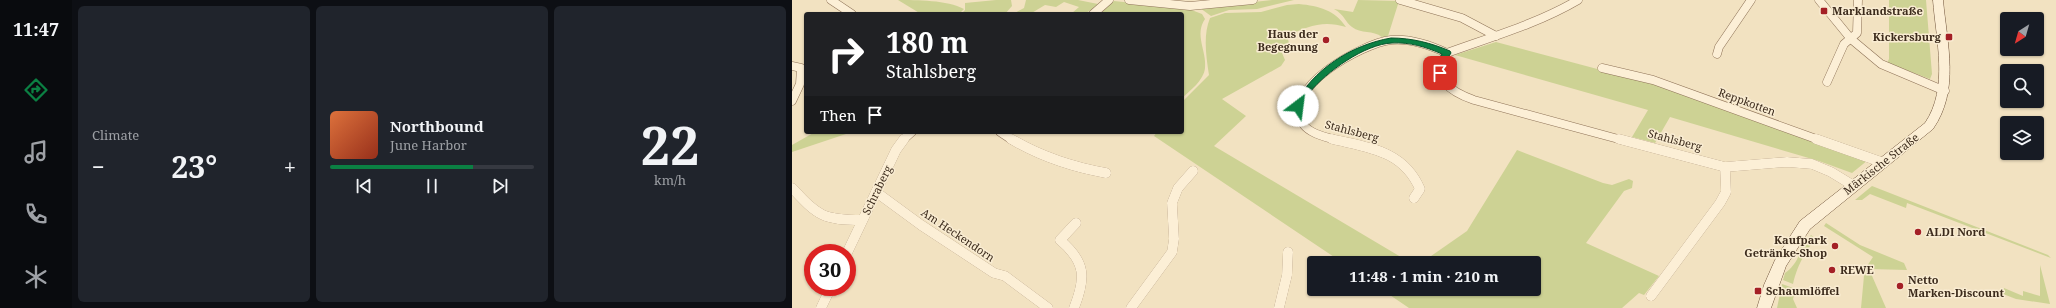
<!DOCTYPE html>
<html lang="en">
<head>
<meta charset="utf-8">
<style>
	:root { --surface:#171b24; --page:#20242c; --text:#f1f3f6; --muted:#9ea1a6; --line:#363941; --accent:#0b8043 }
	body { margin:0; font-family:"Noto Serif",serif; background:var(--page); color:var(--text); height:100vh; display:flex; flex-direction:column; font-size:15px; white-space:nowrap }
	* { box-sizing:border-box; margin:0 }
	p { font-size:13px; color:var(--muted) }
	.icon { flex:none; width:22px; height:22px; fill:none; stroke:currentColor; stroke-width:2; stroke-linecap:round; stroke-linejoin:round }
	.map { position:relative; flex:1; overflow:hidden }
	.drawer { display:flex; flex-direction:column; gap:6px; padding:6px; background:#0d0f14; width:720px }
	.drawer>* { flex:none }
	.guide { position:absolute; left:12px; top:12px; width:380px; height:122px; border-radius:4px; box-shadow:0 1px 3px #0004; background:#202124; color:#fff; overflow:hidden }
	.needle { width:26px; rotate:217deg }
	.tools { position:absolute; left:1208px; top:12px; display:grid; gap:8px }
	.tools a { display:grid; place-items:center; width:44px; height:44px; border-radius:4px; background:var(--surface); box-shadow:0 1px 3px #0004; font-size:20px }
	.speed { position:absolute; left:12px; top:244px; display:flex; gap:8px; font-size:20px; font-weight:700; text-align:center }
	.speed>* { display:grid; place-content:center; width:52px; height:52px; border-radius:50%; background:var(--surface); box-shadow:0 1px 3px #0004; line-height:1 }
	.speed .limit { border:6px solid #d22; background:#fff; color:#111 }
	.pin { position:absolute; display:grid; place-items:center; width:34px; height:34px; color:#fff; margin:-17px; border-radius:8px; box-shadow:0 2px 6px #0006 }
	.me { position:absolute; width:44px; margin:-22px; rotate:30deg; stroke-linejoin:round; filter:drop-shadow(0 0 3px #0008) }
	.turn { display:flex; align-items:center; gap:14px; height:84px; padding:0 16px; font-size:18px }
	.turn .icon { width:52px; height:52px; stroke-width:2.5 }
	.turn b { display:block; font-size:28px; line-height:34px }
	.then { display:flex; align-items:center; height:38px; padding:0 16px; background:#0003; gap:8px; font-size:15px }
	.big { font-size:30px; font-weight:700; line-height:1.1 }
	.drawer .widget { flex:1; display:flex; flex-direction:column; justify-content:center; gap:6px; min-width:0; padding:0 14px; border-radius:6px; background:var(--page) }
	.drawer .dial { align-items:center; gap:0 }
	.dial b { font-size:52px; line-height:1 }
	.song { display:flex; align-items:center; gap:12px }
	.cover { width:48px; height:48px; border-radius:6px; background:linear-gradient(135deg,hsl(20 70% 55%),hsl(10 70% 35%)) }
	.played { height:4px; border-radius:2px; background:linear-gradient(90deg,var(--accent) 70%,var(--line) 70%) }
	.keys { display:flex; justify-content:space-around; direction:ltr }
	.heat { display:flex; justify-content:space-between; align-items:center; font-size:22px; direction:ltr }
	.drawer .tiles { flex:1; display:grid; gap:6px; grid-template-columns:repeat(3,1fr) }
	.trip { position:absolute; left:515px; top:256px; width:234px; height:40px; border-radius:4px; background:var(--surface); box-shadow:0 1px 3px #0004; font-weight:700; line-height:40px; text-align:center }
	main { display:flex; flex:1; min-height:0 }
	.menu { display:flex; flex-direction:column; width:72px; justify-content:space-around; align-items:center; background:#090b0e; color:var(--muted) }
	.menu .icon { width:28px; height:28px }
	.menu .active { color:var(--accent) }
	.menu b { font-size:18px; color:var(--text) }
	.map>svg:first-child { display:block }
	.green { fill:#cdd294 }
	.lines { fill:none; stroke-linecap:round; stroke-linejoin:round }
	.minor-far1-casing { stroke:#8e7257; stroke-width:9 }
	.minor-casing { stroke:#8e7257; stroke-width:10 }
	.secondary-casing { stroke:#70533a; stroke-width:1 }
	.minor-far1 { stroke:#fcefd6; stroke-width:8 }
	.minor { stroke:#fcefd6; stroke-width:10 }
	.secondary { fill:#fcefd6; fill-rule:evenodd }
	.route { fill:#0b8043; stroke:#07532c }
	.poi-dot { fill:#a42026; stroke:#f9ecd2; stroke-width:1.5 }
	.labels { text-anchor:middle; stroke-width:3; stroke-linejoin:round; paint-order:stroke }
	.poi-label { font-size:11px; font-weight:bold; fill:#3c2b1c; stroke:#f9ecd2; text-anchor:start }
	.street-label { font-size:11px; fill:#3c2b1c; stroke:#f9ecd2 }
</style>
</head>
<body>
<main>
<nav class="menu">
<b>11:47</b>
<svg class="icon active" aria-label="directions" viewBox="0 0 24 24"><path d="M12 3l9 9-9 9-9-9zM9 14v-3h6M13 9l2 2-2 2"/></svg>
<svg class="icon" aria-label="music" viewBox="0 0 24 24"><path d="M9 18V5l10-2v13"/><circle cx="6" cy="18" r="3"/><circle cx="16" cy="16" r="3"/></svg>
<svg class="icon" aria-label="phone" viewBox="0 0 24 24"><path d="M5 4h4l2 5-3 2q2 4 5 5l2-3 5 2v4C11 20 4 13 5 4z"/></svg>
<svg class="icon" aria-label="climate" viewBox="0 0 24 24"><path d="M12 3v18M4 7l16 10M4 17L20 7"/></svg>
</nav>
<section class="drawer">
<div class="tiles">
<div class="widget"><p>Climate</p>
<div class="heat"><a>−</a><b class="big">23°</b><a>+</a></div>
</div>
<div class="widget">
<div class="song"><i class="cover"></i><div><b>Northbound</b><p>June Harbor</p></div></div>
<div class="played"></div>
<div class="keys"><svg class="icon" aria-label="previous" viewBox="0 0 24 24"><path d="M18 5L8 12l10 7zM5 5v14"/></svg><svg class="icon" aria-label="pause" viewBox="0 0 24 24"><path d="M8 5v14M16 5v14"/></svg><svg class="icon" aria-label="next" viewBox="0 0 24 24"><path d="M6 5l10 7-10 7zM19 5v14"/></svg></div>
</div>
<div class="widget dial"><b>22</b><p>km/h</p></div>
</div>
</section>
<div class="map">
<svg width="1264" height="308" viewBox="0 0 1264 308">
	<rect width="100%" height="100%" fill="#f2e2c1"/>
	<g class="green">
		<path d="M 106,0 C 125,0 155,0 172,9 L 167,14 L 129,14 Z"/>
		<polygon points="204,0 219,0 220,6 213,14 169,14 173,10 173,3"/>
		<path d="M 234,0 L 286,0 L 306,4 C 298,11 291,17 280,13 L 287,7 L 272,2 L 264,7 L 253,5 L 238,14 L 221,14 L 232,8 Z"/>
		<polygon points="480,0 502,0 465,9 437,10 419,16 408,8"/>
		<path d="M 566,0 L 607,1 L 596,36 L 590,37 C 581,30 569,34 560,27 C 553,22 553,15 542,9 L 561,12 Z"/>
		<polygon points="1097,0 1134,0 1140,74 1138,79 1095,63 1097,59"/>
		<path d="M 322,1 L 397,9 L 410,14 L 413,19 C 402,35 415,51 413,68 C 412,80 398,91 390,98 L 390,14 L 315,14 L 310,12 Z"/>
		<path d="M 507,4 C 527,6 543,10 554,27 C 531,20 516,26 495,36 L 497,43 L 487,46 L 493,60 L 489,66 L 430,99 L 454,116 L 422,146 L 619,263 L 551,263 L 362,136 L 365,132 L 390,132 L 390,102 L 417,75 C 414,56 411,35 418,18 L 433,13 L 469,12 L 495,5 Z"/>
		<polygon points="704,42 888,91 1076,160 1060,173 1027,161 878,117 863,143 840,137 856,110 663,55"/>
		<polygon points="23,132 60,132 0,152 0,145"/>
		<polygon points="725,150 811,183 820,185 837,179 841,181 840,188 832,191 794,243 867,276 852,295 847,293 830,308 617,308 589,289 742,289 742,263 629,263 675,231"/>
		<polygon points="1080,186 1256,255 1259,258 1115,203 1114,208 1078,194 1070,200 1063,200"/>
		<polygon points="1034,223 1068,245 1112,263 1115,270 1077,269 1094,308 1069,308 1073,265 1075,266 1081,257 1032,226"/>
		<path d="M 1019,235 L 1024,239 C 1013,250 1004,269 1001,284 L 991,280 L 993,273 C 1000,269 1009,256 1008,248 Z"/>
		<polygon points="1248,265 1258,304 1224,299 1211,294 1212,288 1231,296 1231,291 1248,296"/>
		<polygon points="990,284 1004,289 1001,299 1005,308 985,308"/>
	</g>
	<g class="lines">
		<g class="minor-far1-casing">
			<g id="minor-far1">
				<polyline points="39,0 60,14"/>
				<polyline points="337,0 398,6 461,0"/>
				<polyline points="608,0 670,18 704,36"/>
				<path d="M 786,0 C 745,24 699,37 655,53 C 637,78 659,92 682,100 L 830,140"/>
				<polyline points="1027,0 1059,39 1089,64 1153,91"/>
				<polyline points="301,14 317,0"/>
				<polyline points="925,54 927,47 959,0"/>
				<polyline points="0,66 9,68 8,84 0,101"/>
				<polyline points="810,68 861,80 1027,140"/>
				<polyline points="1035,82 1052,44 1065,33 1066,0"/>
				<polyline points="208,132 220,140"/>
				<polyline points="111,140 120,132"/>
				<path d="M 544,140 C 534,137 518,134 511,124 C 487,89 571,43 599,40 C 619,38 638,45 655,53"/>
			</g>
		</g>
		<g class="minor-casing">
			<g id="minor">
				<path d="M 219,139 C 248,156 280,167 314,173"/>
				<path d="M 540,139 C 577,148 611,150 628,189 L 622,198"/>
				<polyline points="827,139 933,167 995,162 1020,164 1039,172 1062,186"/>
				<polyline points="1024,139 1092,163"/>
				<path d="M 0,188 C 26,216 31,220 70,220"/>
				<polyline points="84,192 129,225 202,273 213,276 256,308"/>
				<polyline points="55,253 104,150 112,139"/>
				<polyline points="859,296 928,203 934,192 933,167"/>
				<polyline points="29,308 39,287"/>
				<path d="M 282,308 C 294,278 294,262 268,240 L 284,223"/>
				<polyline points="339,308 380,252 382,239 380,203 386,188 401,171"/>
				<polyline points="487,308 495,275 496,252"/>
			</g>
		</g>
		<g class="secondary-casing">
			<path id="secondary" d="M 1141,0 L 1151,0 C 1155,44 1168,90 1141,129 L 1018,229 L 994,266 L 979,308 L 965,308 L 972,285 L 983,260 L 1008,221 L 1133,123 C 1157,88 1144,40 1141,0 Z"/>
		</g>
		<use href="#minor-far1" class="minor-far1"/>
		<use href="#minor" class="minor"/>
		<use href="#secondary" class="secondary"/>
	</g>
	<path class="route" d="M 599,38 C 620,38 639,43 658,51 L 659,53 L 653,62 L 651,75 L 645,75 C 642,67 646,61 650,54 C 634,47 618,42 600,43 C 573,44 534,72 518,92 C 514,97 512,103 509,109 L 503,109 L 502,106 C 520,70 559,45 599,38 Z"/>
	<g class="poi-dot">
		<rect x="1028" y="7" width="8" height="8" rx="2"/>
		<rect x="1153" y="33" width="8" height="8" rx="2"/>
		<circle cx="534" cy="40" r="4"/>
		<circle cx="1126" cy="232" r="4"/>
		<circle cx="1043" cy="246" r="4"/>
		<circle cx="1040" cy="270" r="4"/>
		<circle cx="1108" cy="286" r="4"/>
		<rect x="962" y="287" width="8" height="8" rx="2"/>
	</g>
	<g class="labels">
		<g class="poi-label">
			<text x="1040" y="15">Marklandstraße</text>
			<text x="526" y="38" text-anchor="end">Haus der<tspan x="526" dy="13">Begegnung</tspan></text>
			<text x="1149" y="41" text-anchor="end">Kickersburg</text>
			<text x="1134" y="236">ALDI Nord</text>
			<text x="1035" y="244" text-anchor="end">Kaufpark<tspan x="1035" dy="13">Getränke-Shop</tspan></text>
			<text x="1048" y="274">REWE</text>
			<text x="1116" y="284">Netto<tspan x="1116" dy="13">Marken-Discount</tspan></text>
			<text x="974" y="295">Schaumlöffel</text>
		</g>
		<g class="street-label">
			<text transform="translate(955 102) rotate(20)" y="4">Reppkotten</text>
			<text transform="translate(560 131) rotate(15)" y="4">Stahlsberg</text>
			<text transform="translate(883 140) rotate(15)" y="4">Stahlsberg</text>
			<text transform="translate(1089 164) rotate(-38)" y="4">Märkische Straße</text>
			<text transform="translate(85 190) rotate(-64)" y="4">Schraberg</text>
			<text transform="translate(166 235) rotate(34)" y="4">Am Heckendorn</text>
		</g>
	</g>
</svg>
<div class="tools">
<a><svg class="needle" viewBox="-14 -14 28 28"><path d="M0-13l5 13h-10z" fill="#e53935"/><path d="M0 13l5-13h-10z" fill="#9ea1a6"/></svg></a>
<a><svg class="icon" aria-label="search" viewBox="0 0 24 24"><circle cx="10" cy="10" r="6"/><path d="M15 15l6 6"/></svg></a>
<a><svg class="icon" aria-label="layers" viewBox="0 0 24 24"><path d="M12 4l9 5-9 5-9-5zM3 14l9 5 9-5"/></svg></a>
</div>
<div class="speed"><div class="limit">30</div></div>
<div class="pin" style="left:648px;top:73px;background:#d93025"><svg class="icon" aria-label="arrive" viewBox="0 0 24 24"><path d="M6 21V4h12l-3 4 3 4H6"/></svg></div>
<svg class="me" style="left:506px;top:106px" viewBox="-20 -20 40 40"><circle r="19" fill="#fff"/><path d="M0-13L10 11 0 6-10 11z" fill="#0b8043"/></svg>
<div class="trip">11:48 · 1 min · 210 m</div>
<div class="guide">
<div class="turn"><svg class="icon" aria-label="right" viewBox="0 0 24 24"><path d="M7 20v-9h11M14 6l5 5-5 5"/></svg><div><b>180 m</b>Stahlsberg</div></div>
<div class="then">Then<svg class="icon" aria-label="arrive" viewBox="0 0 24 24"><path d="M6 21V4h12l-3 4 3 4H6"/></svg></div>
</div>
</div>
</main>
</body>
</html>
